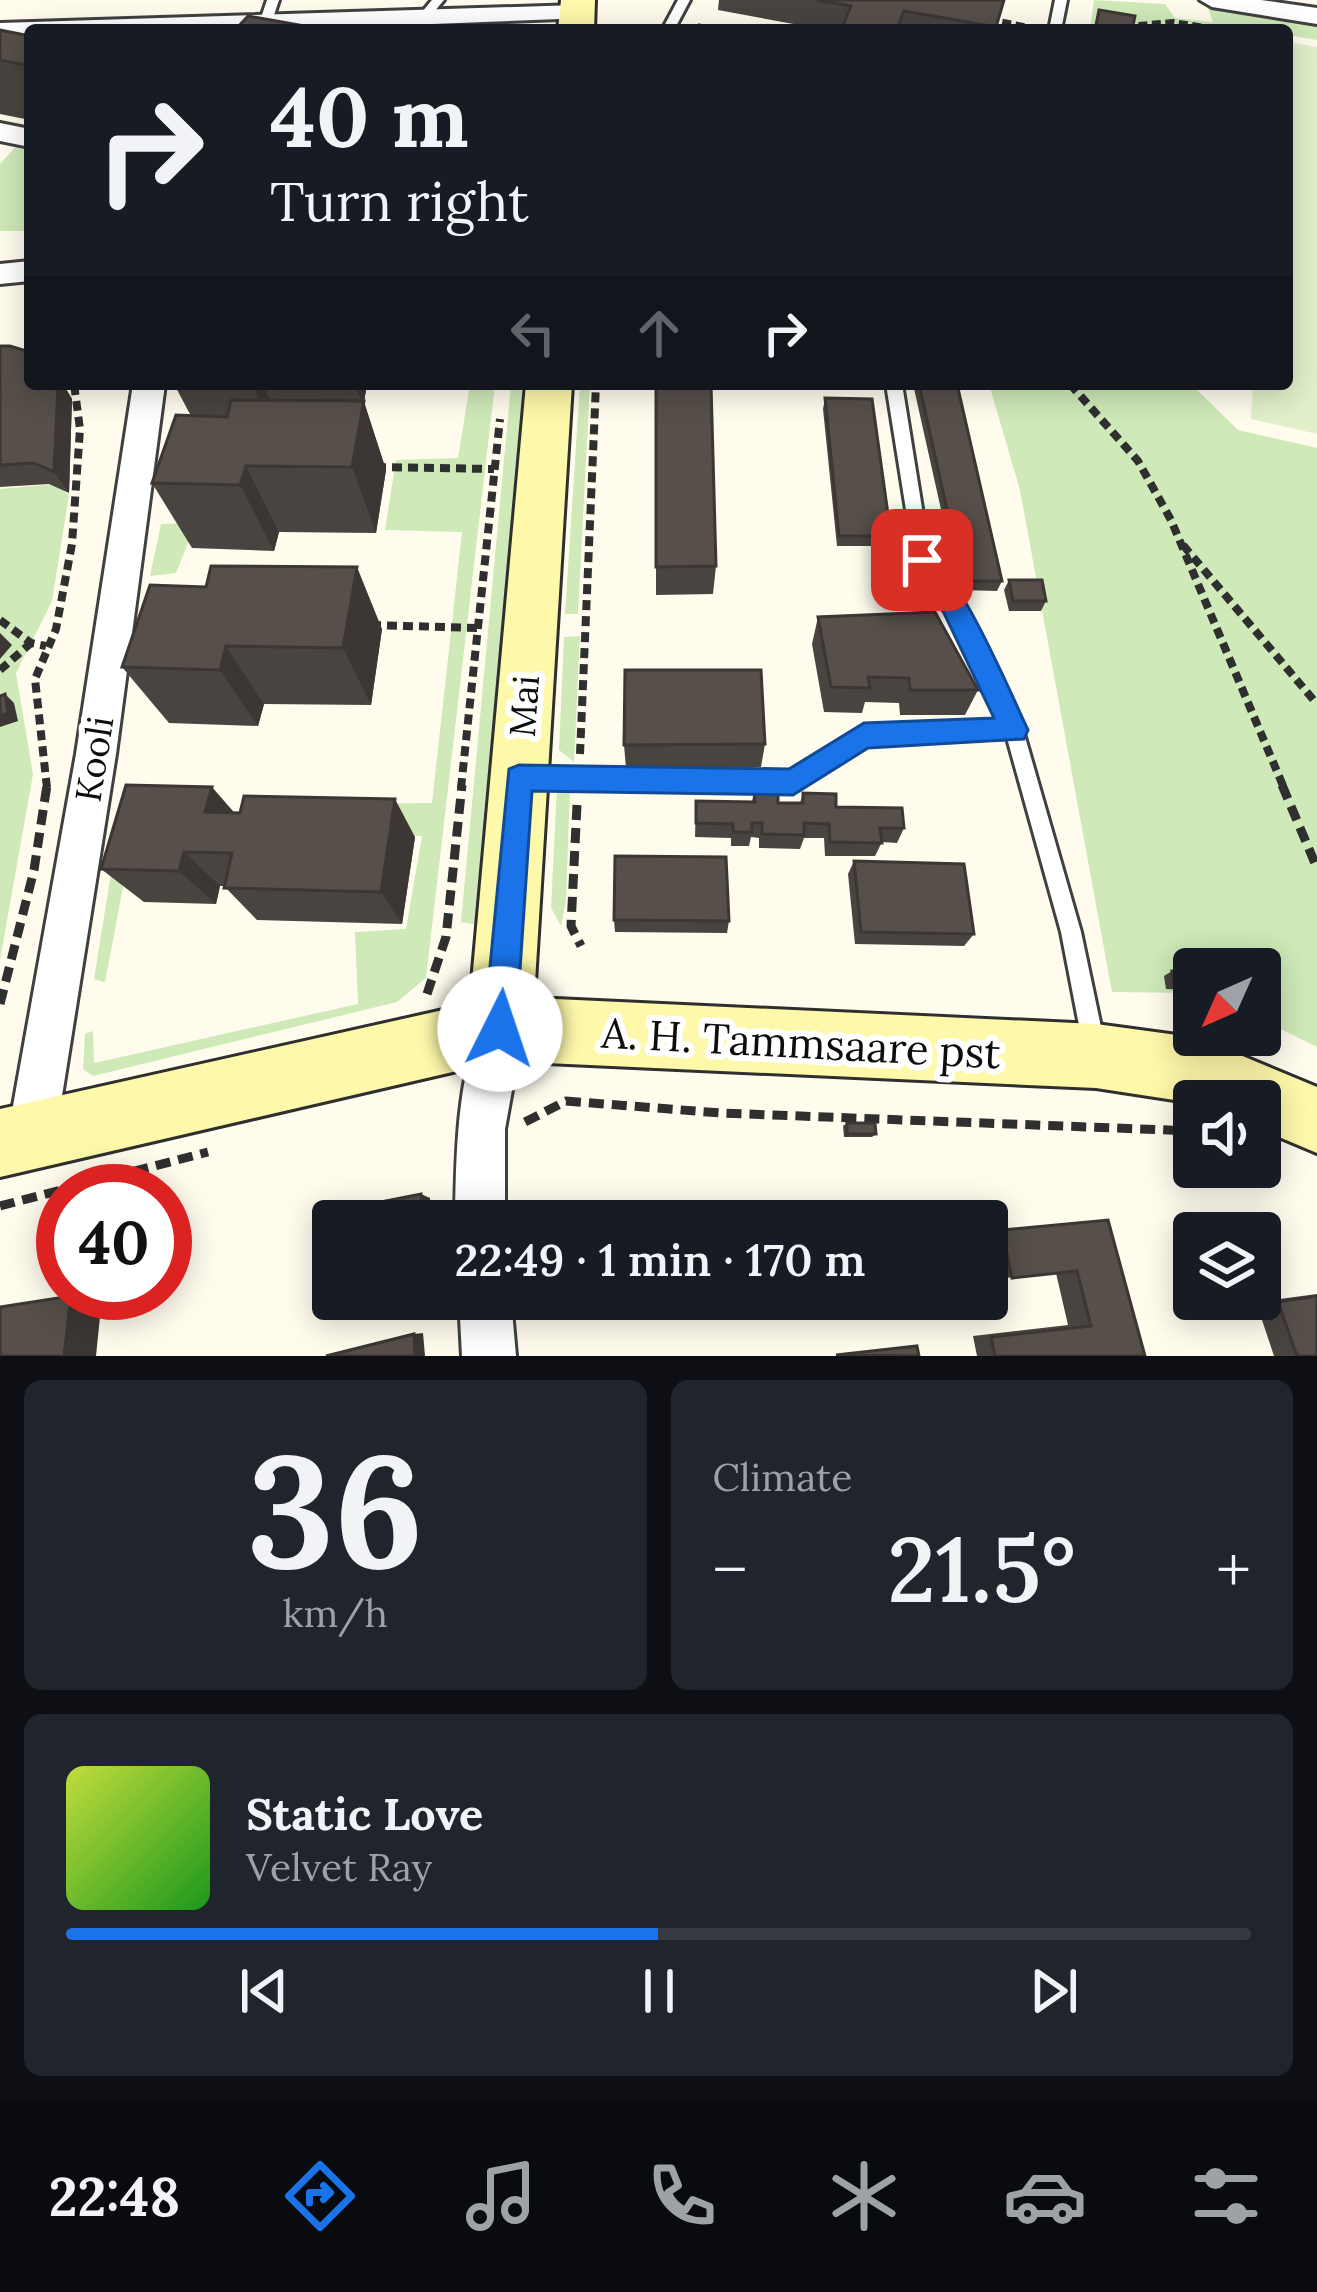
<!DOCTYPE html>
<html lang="en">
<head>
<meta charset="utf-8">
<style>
	:root { --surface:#171b24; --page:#20242c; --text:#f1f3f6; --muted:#9ea1a6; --line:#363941; --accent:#1a73e8 }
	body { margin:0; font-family:Lora,serif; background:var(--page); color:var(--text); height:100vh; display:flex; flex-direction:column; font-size:45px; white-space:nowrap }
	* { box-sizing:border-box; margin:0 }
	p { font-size:39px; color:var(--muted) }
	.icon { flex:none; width:66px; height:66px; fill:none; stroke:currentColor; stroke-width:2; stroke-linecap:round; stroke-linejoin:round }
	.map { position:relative; height:1356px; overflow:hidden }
	.side { display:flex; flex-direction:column; gap:24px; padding:24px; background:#0d0f14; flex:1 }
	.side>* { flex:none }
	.banner { position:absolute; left:24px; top:24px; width:1269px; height:366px; border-radius:12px; box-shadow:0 6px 30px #0003; background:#171b24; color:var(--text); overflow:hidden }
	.needle { width:78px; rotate:225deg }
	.tools { position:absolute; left:1173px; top:948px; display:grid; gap:24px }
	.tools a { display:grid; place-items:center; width:108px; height:108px; border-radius:12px; background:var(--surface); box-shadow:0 6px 30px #0003; font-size:60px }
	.speed { position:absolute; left:36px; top:1164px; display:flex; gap:24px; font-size:60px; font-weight:700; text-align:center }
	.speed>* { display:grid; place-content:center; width:156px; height:156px; border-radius:50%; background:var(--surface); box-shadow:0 6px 30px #0003; line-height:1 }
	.speed .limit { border:18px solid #d22; background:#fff; color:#111 }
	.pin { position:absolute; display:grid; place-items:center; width:102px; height:102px; color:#fff; margin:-51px; border-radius:24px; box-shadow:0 6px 18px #0006 }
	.me { position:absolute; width:132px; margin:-66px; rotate:4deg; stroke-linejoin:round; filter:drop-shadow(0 0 9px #0008) }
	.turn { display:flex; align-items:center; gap:42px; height:252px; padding:0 48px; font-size:54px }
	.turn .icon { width:156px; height:156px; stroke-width:2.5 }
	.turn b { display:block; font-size:84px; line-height:102px }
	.lanes { display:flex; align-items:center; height:114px; padding:0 48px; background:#0003; justify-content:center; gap:60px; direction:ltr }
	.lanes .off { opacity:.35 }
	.big { font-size:90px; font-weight:600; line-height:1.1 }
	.side .widget { flex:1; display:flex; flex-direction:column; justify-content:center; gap:18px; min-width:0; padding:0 42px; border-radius:18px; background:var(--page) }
	.side .dial { align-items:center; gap:0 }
	.dial b { font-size:156px; line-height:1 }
	.song { display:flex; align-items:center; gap:36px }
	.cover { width:144px; height:144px; border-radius:18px; background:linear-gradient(135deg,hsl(70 70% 55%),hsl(120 70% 35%)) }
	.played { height:12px; border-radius:6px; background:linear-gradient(90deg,var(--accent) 50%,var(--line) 50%) }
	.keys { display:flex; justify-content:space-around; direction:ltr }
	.heat { display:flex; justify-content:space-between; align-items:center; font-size:66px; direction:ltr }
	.side .tiles { flex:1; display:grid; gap:24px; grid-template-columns:1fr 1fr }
	.widget:last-child { grid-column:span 2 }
	.trip { position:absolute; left:312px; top:1200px; width:696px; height:120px; border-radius:12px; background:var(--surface); box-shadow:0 6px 30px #0003; font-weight:600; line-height:120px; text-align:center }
	.tab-bar { display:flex; height:192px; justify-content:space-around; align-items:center; background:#090b0e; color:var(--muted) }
	.tab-bar .icon { width:84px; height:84px }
	.tab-bar .on { color:var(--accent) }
	.tab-bar b { font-size:54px; color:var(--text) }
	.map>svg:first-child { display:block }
	.green { fill:#cfe9b8 }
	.pitch { fill:#e1f0ca }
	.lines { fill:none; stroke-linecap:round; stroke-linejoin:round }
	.lane-casing { stroke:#404040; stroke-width:6 }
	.street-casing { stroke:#404040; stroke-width:6 }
	.secondary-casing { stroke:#2f2f2f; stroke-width:6 }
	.path-far2 { stroke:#2f2f2f; stroke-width:6; stroke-dasharray:9 4.5; stroke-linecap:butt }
	.path-far1 { stroke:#2f2f2f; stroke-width:8; stroke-dasharray:10 6; stroke-linecap:butt }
	.path { stroke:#2f2f2f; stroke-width:9; stroke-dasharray:15 8; stroke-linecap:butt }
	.lane { fill:#fff; fill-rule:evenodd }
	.street { fill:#fff; fill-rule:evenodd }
	.secondary { fill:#fef8aa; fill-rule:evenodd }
	.wall { fill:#4a4440 }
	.shaded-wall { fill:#3c3734 }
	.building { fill:#564f4a; stroke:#3c3734; stroke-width:3 }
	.route { fill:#1a73e8; stroke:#114b97; stroke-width:3 }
	.labels { text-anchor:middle; stroke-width:12; stroke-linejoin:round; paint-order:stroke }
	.street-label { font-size:36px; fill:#0d0d0d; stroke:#fff }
	.near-street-label { font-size:42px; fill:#0d0d0d; stroke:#fff }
</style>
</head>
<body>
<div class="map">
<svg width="1317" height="1356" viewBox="0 0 1317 1356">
	<rect width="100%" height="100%" fill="#fffcee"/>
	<g class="green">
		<polygon points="1094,0 1165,4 1175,18 1213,22 1208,8 1317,25 1317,40 1287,35 1287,30 1090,30"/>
		<polygon points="20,142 30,145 30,231 0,231 0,164"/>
		<polygon points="470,384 495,384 426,978 397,1002 93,1076 83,1069 85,1034 93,1031 94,1063 358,1004 355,932 406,929 422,836 248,831 250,804 432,803 462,532 385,530 396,460 458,458"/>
		<polygon points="511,384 524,384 475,924 461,922"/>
		<polygon points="580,384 590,384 578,614 565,614"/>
		<polygon points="989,384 1191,384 1238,430 1317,448 1317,1047 1260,1019 1260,969 1194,969 1194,993 1112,992 1020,490"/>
		<polygon points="55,484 69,495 52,601 16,673 33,774 0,960 0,489"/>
		<polygon points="196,523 176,573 150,576 161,524"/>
		<polygon points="580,636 574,762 559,750 564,637"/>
		<polygon points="125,786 142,787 105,982 94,979"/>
		<polygon points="557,786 570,786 566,901 561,926 551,908"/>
	</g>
	<polygon class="pitch" points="1287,42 1317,47 1317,434 1251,419 1253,384 1287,384"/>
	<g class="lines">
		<g class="lane-casing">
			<g id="lane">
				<polygon points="267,0 279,0 272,21 266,25 260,21"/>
				<polygon points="432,0 444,0 428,19 420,19 418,17"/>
				<polygon points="678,0 690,0 674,30 662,30"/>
				<polygon points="1055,0 1067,0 1061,30 1049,30"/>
				<polygon points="886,384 902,384 930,558 960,601 1023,730 1081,932 1105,1046 1102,1054 1094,1057 1086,1054 1083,1046 1061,932 1007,738 867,743 793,791 523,787 516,784 514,778 516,772 523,769 790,773 864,727 1001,722 948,611 914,560"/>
			</g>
		</g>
		<g class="street-casing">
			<g id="street">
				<polygon points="1200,0 1261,0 1317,8 1317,24 1212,7"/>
				<polygon points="577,5 590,13 586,18 277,30 30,30 30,38 0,39 0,23"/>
				<polygon points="0,123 30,129 30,147 0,141"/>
				<polygon points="30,261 30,281 0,284 0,264"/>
				<polygon points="133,384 165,384 116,754 56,1134 49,1151 32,1158 15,1151 8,1134 76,754"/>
				<path d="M 500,1006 L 516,1013 L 523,1029 L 505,1129 L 505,1221 L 455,1221 C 456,1152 457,1078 484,1013 Z"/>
				<polygon points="459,1299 511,1299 516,1356 462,1356"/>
			</g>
		</g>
		<g class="secondary-casing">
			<g id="secondary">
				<polygon points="561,0 595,0 594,30 558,30"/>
				<polygon points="526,384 572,384 534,998 1096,1024 1199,1038 1317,1087 1317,1153 1260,1129 1260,1101 1194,1103 1096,1088 500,1061 0,1177 0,1109 470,1004"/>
			</g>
		</g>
		<g class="path-far2">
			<polyline points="989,19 1033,28"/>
			<polyline points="1125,26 1173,22 1205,27"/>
		</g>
		<g class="path-far1">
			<polyline points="1070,384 1138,461 1171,520 1284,788"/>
			<polyline points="376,467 494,469"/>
			<polyline points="1183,545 1317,704"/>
			<polyline points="0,620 31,643 46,646"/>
			<polyline points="371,625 478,628"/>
			<polyline points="0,670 31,643"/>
			<polyline points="580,754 596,384"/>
			<polyline points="47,788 35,679 56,629 72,544 80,429 74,384"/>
			<polyline points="461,788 500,419"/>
		</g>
		<g class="path">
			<polyline points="1282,785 1317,868"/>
			<polyline points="577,805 571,926 581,946"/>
			<polyline points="427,994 446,937 462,785"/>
			<polyline points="0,1004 34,870 47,785"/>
			<polyline points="525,1122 566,1101 721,1113 1194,1131"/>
			<polyline points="0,1206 208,1152"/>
		</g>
		<use href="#lane" class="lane"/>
		<use href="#street" class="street"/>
		<use href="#secondary" class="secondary"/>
	</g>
	<g class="wall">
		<polygon points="719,0 1004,0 996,30 799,30 799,25 718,10"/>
		<polygon points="0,30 30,36 30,120 0,114"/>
		<polygon points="0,346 30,384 63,384 72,399 69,493 49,484 0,487"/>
		<polygon points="174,384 367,384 364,402 386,470 376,533 279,532 274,551 192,548 152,483 191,416"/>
		<polygon points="656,384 716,566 713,594 656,595"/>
		<polygon points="913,384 957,384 1002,581 997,591 959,590"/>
		<polygon points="825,398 891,536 888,546 837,546 823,409"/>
		<polygon points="1009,580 1046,601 1041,611 1009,611 1004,590"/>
		<polygon points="150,585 382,629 371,705 264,704 258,726 169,723 122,667"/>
		<polygon points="818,617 978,690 965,715 900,715 899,703 865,702 862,713 824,712 812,644"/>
		<polygon points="765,744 761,767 626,768 624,745"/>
		<polygon points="754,790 778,803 800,803 803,793 836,807 904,828 897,843 882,842 875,856 825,856 824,838 804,838 800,849 759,848 759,838 751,837 749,846 731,846 731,838 695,837 696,801 752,802"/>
		<polygon points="234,813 415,837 402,924 257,920 224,886 220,886 216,904 144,902 101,869"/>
		<polygon points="854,861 974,934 964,946 855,944 848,874"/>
		<polygon points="614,920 729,921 727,933 615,932"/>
		<polygon points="1172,971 1194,972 1194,990 1166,989 1164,976"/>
		<polygon points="847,1123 876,1134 872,1137 844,1137 843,1126"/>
		<polygon points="1108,1220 1145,1356 977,1356 973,1336 1068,1325 1056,1273 994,1279 987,1247 987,1234 1002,1230"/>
		<polygon points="1317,1294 1317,1356 1274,1356 1256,1302"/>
	</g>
	<g class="shaded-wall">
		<polygon points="58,384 63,384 72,399 69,493 54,472"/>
		<polygon points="252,384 263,384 273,406 269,422"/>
		<polygon points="355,384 367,384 364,402 386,470 376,533 352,467 363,406"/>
		<polygon points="246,466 279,532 274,551 240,485"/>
		<polygon points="357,567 382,629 371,705 343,648"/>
		<polygon points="0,633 12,645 0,659"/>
		<polygon points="226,646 264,704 258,726 220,670"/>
		<polygon points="5,694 14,703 18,721 0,727 0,716"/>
		<polygon points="212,787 245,825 205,812"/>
		<polygon points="395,799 415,837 402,924 381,892"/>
		<polygon points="184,852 220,886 216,904 179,871"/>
		<polygon points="421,1194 430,1198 431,1221 423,1221"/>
		<polygon points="71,1296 102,1297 96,1356 64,1356"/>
		<polygon points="423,1333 425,1356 415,1356 414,1334"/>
	</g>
	<g class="building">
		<polygon points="817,0 1004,0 996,27 904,11 897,30 841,30 851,6"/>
		<polygon points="1099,10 1135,16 1132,30 1095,30"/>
		<polygon points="248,16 327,30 235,30"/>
		<polygon points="699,25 725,30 696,30"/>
		<polygon points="0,30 30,36 30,66 0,60"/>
		<polygon points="0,346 10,346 30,352 30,384 58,384 54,472 34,463 0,465"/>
		<polygon points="656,384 711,384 716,566 656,567"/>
		<polygon points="919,384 957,384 1002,581 963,581"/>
		<polygon points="825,398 872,399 891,536 839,536"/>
		<polygon points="231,400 364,401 352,467 246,466 240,485 152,483 176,415 227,417"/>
		<polygon points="211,566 357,567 343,648 226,646 220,670 122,667 150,585 206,587"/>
		<polygon points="1009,580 1042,580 1046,601 1013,601"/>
		<polygon points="935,612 978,690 910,690 909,678 868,677 870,688 831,687 818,617"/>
		<polygon points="625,670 761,670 765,744 624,745"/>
		<polygon points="5,694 8,713 0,716 0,696"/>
		<polygon points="126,785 212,787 205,812 240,813 244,796 395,799 381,892 224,888 232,853 184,852 179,871 101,869"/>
		<polygon points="754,790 778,790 778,803 803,803 803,793 836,794 836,807 902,808 904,828 880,828 882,843 830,842 829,824 804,823 804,835 762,834 762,823 752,823 752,832 733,832 733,824 696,823 696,801 755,802"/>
		<polygon points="615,856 726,857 729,921 614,920"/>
		<polygon points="854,861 964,864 974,934 861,932"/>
		<polygon points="1172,971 1194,972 1194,984 1174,983"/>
		<polygon points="847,1123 875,1123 876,1134 847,1134"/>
		<polygon points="421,1194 423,1221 350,1221 350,1208"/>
		<polygon points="1108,1220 1145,1356 995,1356 991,1337 1091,1326 1077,1271 1012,1278 1002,1230"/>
		<polygon points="71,1296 64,1356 0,1356 0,1307"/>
		<polygon points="1317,1296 1317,1356 1297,1356 1278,1302"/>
		<polygon points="561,1299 641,1299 640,1314 560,1308"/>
		<polygon points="414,1334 415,1356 326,1356"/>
		<polygon points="917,1346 919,1356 836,1355"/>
	</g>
	<path class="route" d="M 922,550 C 955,561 1011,694 1028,730 L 1024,739 L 868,748 L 793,795 L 532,791 L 516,1029 L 512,1040 L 500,1045 L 489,1040 L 484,1029 L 509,769 L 519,765 L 789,769 L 864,723 L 994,718 L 944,613 L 909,560 Z"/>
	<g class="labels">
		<g class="street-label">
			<text transform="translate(524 706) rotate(-86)" y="13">Mai</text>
			<text transform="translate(94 759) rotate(-81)" y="13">Kooli</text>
		</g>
		<g class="near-street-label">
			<text transform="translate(801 1043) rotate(3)" y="15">A. H. Tammsaare pst</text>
		</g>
	</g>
</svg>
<div class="tools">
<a><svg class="needle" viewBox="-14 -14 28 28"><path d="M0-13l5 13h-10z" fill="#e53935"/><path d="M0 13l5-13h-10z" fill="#9ea1a6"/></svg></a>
<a><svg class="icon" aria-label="sound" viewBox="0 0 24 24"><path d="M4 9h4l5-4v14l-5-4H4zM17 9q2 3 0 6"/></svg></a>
<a><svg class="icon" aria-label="layers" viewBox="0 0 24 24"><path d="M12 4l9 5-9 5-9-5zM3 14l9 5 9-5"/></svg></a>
</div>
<div class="speed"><div class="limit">40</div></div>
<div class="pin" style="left:922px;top:560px;background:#d93025"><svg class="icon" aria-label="arrive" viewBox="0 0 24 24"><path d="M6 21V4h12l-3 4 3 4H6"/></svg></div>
<svg class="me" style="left:500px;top:1029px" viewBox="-20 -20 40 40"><circle r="19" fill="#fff"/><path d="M0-13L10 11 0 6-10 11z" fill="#1a73e8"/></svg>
<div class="trip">22:49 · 1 min · 170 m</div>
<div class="banner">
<div class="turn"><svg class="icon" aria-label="right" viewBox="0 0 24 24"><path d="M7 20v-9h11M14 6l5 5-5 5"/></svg><div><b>40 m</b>Turn right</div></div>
<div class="lanes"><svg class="icon off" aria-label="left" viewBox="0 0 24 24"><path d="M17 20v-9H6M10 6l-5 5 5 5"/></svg><svg class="icon off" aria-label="ahead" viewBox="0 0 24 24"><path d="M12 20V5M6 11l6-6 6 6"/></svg><svg class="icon" aria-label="right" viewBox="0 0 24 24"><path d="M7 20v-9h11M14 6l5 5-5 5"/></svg></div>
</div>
</div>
<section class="side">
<div class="tiles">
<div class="widget dial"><b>36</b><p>km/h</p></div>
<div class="widget"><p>Climate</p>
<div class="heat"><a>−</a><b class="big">21.5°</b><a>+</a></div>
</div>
<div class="widget">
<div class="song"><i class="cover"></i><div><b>Static Love</b><p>Velvet Ray</p></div></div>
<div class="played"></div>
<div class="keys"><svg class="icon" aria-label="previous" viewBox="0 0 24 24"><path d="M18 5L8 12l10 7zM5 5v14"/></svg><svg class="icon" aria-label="pause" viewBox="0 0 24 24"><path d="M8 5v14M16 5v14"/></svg><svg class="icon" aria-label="next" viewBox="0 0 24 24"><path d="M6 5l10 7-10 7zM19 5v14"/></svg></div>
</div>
</div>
</section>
<nav class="tab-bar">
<b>22:48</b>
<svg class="icon on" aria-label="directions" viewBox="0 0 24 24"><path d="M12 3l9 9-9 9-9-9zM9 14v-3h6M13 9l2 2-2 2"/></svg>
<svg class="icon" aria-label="music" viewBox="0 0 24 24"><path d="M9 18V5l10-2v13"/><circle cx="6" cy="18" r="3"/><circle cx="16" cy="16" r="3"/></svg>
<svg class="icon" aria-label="phone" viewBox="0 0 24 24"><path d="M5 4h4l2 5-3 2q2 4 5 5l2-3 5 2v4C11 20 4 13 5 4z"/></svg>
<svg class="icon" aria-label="climate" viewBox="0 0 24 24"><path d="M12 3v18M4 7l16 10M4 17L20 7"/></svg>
<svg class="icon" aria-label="car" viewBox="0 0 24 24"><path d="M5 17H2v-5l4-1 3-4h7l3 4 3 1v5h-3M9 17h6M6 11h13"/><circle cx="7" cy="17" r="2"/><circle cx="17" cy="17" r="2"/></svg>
<svg class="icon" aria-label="filters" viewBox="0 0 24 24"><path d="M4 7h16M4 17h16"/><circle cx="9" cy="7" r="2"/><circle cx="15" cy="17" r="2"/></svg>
</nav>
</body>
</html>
